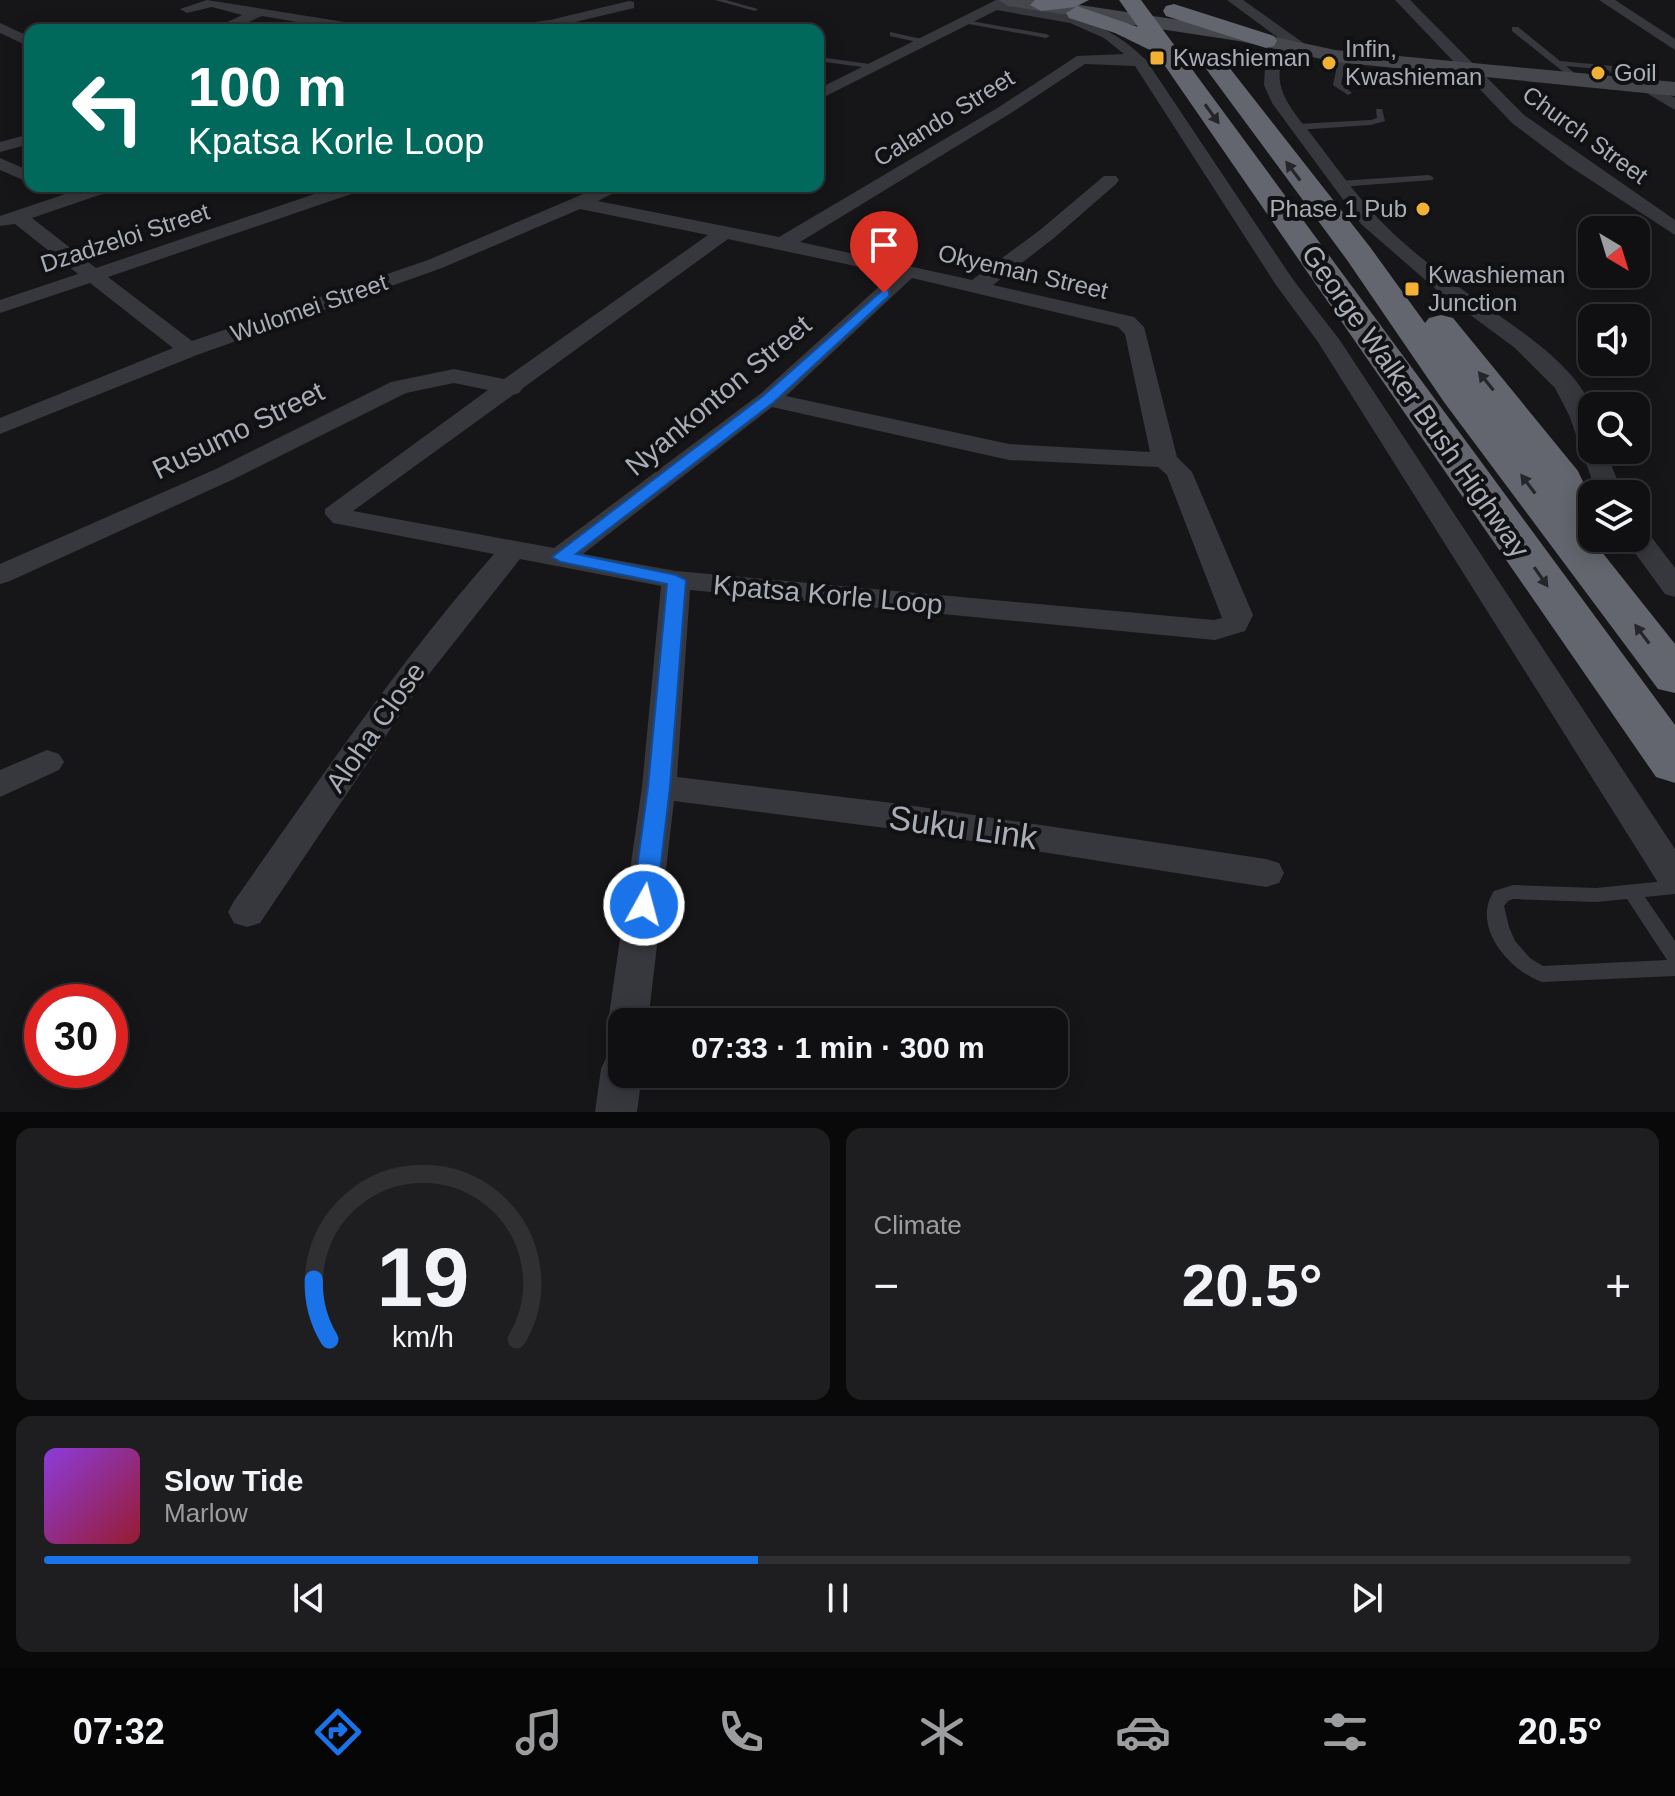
<!DOCTYPE html>
<html lang="en">
<head>
<meta charset="utf-8">
<style>
	:root { --surface:#101012; --page:#1e1e20; --text:#f1f3f6; --muted:#9c9d9f; --line:#303032; --accent:#1a73e8 }
	body { margin:0; font-family:Helvetica,sans-serif; background:var(--page); color:var(--text); height:100vh; display:flex; flex-direction:column; font-size:30px; white-space:nowrap }
	* { box-sizing:border-box; margin:0 }
	p { font-size:26px; color:var(--muted) }
	.icon { flex:none; width:44px; height:44px; fill:none; stroke:currentColor; stroke-width:2; stroke-linecap:round; stroke-linejoin:round }
	.map { position:relative; height:1112px; overflow:hidden }
	.side { display:flex; flex-direction:column; gap:16px; padding:16px; background:#09090a; flex:1 }
	.side>* { flex:none }
	.top-card { position:absolute; left:24px; top:24px; width:800px; height:168px; border-radius:16px; box-shadow:0 4px 20px #0003,0 0 0 2px var(--line); background:#00695c; color:#fff; overflow:hidden }
	.needle { width:52px; rotate:142deg }
	.buttons { position:absolute; left:1578px; top:216px; display:grid; gap:16px }
	.buttons a { display:grid; place-items:center; width:72px; height:72px; border-radius:16px; background:var(--surface); box-shadow:0 4px 20px #0003,0 0 0 2px var(--line); font-size:40px }
	.speed { position:absolute; left:24px; top:984px; display:flex; gap:16px; font-size:40px; font-weight:700; text-align:center }
	.speed>* { display:grid; place-content:center; width:104px; height:104px; border-radius:50%; background:var(--surface); box-shadow:0 4px 20px #0003,0 0 0 2px var(--line); line-height:1 }
	.speed .limit { border:12px solid #d22; background:#fff; color:#111 }
	.pin { position:absolute; display:grid; place-items:center; width:68px; height:68px; color:#fff; margin:-82px -34px; border-radius:50% 50% 50% 0; rotate:-45deg; box-shadow:0 0 8px #0007 }
	.pin .icon { rotate:45deg }
	.me { position:absolute; width:88px; margin:-44px; rotate:7deg; stroke-linejoin:round; filter:drop-shadow(0 0 6px #0008) }
	.turn { display:flex; align-items:center; gap:28px; height:168px; padding:0 32px; font-size:36px }
	.turn .icon { width:104px; height:104px; stroke-width:2.5 }
	.turn b { display:block; font-size:56px; line-height:68px }
	.big { font-size:60px; font-weight:800; line-height:1.1 }
	.side .widget { flex:1; display:flex; flex-direction:column; justify-content:center; gap:12px; min-width:0; padding:0 28px; border-radius:16px; background:var(--page) }
	.side .dial { align-items:center; gap:0 }
	.dial svg { height:208px; overflow:visible; fill:none; stroke:var(--line); stroke-width:7; stroke-linecap:round; text-anchor:middle }
	.dial text { fill:var(--text); stroke:none }
	.song { display:flex; align-items:center; gap:24px }
	.cover { width:96px; height:96px; border-radius:12px; background:linear-gradient(135deg,hsl(270 70% 55%),hsl(350 70% 35%)) }
	.played { height:8px; border-radius:4px; background:linear-gradient(90deg,var(--accent) 45%,var(--line) 45%) }
	.keys { display:flex; justify-content:space-around; direction:ltr }
	.heat { display:flex; justify-content:space-between; align-items:center; font-size:44px; direction:ltr }
	.side .tiles { flex:1; display:grid; gap:16px; grid-template-columns:1fr 1fr }
	.widget:last-child { grid-column:span 2 }
	.trip { position:absolute; left:608px; top:1008px; width:460px; height:80px; border-radius:16px; background:var(--surface); box-shadow:0 4px 20px #0003,0 0 0 2px var(--line); font-weight:800; line-height:80px; text-align:center }
	.tab-bar { display:flex; height:128px; justify-content:space-around; align-items:center; background:#060607; color:var(--muted) }
	.tab-bar .icon { width:56px; height:56px }
	.tab-bar .current { color:var(--accent) }
	.tab-bar b { font-size:36px; color:var(--text) }
	.map>svg:first-child { display:block }
	.lines { fill:none; stroke-linecap:round; stroke-linejoin:round }
	.lane { fill:#37383d; fill-rule:evenodd }
	.street { fill:#37383d; fill-rule:evenodd }
	.secondary { fill:#45474d; fill-rule:evenodd }
	.highway { fill:#63666e; fill-rule:evenodd }
	.oneway { fill:#26262a }
	.route { fill:#1a73e8; stroke:#114b97; stroke-width:2 }
	.poi-dot { fill:#f2b134; stroke:#111113; stroke-width:3 }
	.labels { text-anchor:middle; stroke-width:8; stroke-linejoin:round; paint-order:stroke }
	.far-poi-label { font-size:24px; fill:#a8adb8; stroke:#111113; text-anchor:start }
	.far-street-label { font-size:24px; fill:#a8adb8; stroke:#111113 }
	.street-label { font-size:28px; fill:#a8adb8; stroke:#111113 }
	.near-street-label { font-size:34px; fill:#a8adb8; stroke:#111113 }
</style>
</head>
<body>
<div class="map">
<svg width="1675" height="1112" viewBox="0 0 1675 1112">
	<rect width="100%" height="100%" fill="#161618"/>
	<g class="lines">
		<g class="lane">
			<polygon points="715,0 726,0 758,9 755,11"/>
			<polygon points="965,20 1046,34 1050,36 1046,38 963,23"/>
			<polygon points="1512,27 1518,27 1560,61 1613,66 1632,84 1625,86 1608,70 1566,66 1583,80 1576,82 1512,31"/>
			<polygon points="890,32 926,40 930,42 926,44 890,36"/>
			<polygon points="1343,55 1347,57 1341,84 1352,93 1348,95 1333,85 1339,57"/>
			<polygon points="818,57 877,65 881,67 877,69 818,61"/>
			<polygon points="1376,109 1382,109 1385,121 1371,125 1297,130 1293,127 1297,124 1371,120 1377,118"/>
			<polygon points="1429,175 1434,178 1432,180 1339,187 1334,184 1339,181"/>
			<path d="M 1675,880 L 1675,894 L 1645,897 L 1675,941 L 1675,976 L 1542,982 C 1508,970 1471,926 1494,891 L 1513,885 L 1596,888 ZM 1513,899 L 1596,902 L 1627,899 L 1667,960 L 1543,966 L 1530,958 L 1515,941 L 1509,927 L 1504,906 L 1508,901 Z"/>
		</g>
		<g class="street">
			<polygon points="207,0 369,26 376,30 343,30 262,16 230,30 211,30 242,15 212,7 187,13 180,9"/>
			<path d="M 996,0 L 1014,0 L 1009,4 C 1065,13 1105,19 1146,60 L 1294,281 L 1339,339 L 1675,849 L 1675,893 L 1662,889 L 1318,342 L 1276,285 L 1135,66 L 1085,64 L 1011,113 L 800,242 L 972,280 L 1040,230 L 1104,176 L 1116,176 L 1119,180 L 1116,184 L 1054,238 L 993,285 L 1134,317 L 1144,327 L 1177,457 L 1192,472 L 1253,615 L 1245,631 L 1215,640 L 690,590 L 677,777 L 901,804 L 1266,859 L 1279,863 L 1284,873 L 1279,883 L 1266,887 L 901,830 L 674,801 L 648,1022 L 622,1022 L 622,1037 L 614,1034 L 608,1022 L 642,787 L 661,586 L 520,559 L 418,688 L 260,923 L 247,927 L 234,923 L 228,912 L 234,901 C 317,783 398,663 494,554 L 333,523 L 325,514 L 325,509 L 488,390 L 454,383 L 406,393 L 234,479 L 10,581 L 0,584 L 0,564 L 216,469 L 391,382 L 454,369 L 504,379 L 708,235 L 580,209 L 442,268 L 197,355 L 0,434 L 0,418 L 173,348 L 90,283 L 0,313 L 0,300 L 78,274 L 15,224 L 0,226 L 0,216 L 89,186 L 116,186 L 114,190 L 32,218 L 96,268 L 338,186 L 365,186 L 363,190 L 108,277 L 192,341 L 428,260 L 602,186 L 627,186 L 598,201 L 779,237 L 999,107 L 1077,56 L 1124,54 L 1104,38 L 1070,23 L 997,10 L 818,100 L 818,89 ZM 728,239 L 893,274 L 760,394 L 554,548 L 353,511 L 513,395 L 519,393 L 523,388 ZM 912,278 L 1118,327 L 1125,334 L 1150,452 L 1009,444 L 786,396 ZM 772,407 L 1009,460 L 1158,467 L 1167,475 L 1222,618 L 1214,620 L 676,571 L 583,554 Z"/>
			<path d="M 1227,0 L 1243,0 L 1312,49 L 1312,55 L 1280,69 C 1276,96 1299,118 1314,138 C 1340,172 1364,207 1396,236 C 1418,256 1442,275 1467,293 C 1502,319 1584,367 1592,413 C 1594,425 1592,438 1592,450 L 1605,450 L 1623,494 L 1597,494 L 1569,415 L 1555,388 L 1515,348 L 1438,291 L 1361,224 L 1272,103 L 1264,85 L 1265,67 L 1296,51 Z"/>
			<polygon points="1395,0 1410,0 1524,115 1675,220 1675,235 1569,166 1512,123"/>
			<polygon points="1599,0 1615,0 1675,39 1675,50"/>
			<polygon points="629,1 634,2 634,8 550,28 498,30 505,26 550,20"/>
			<polygon points="0,23 30,37 30,47 0,33"/>
			<polygon points="1646,81 1675,98 1675,110 1640,89 1638,86"/>
			<polygon points="30,134 30,144 0,152 0,142"/>
			<polygon points="0,158 30,171 30,183 0,170"/>
			<polygon points="1636,528 1646,530 1675,568 1675,597 1665,594 1624,538 1636,538"/>
			<polygon points="47,750 59,754 64,762 59,770 0,797 0,770"/>
			<polygon points="622,1051 622,1074 642,1074 637,1112 595,1112 601,1069 607,1056"/>
		</g>
		<polygon class="secondary" points="998,0 1047,0 1239,29 1335,50 1675,82 1675,96 1335,62 1239,41 1008,6"/>
		<g class="highway">
			<polygon points="1035,0 1089,0 1077,6 1138,27 1119,0 1141,0 1675,725 1675,783 1656,777 1156,53 1115,33 1069,18 1066,13 1076,7 1041,11 1030,5"/>
			<polygon points="1174,4 1274,36 1277,41 1274,46 1266,48 1166,16 1163,11 1166,6"/>
			<polygon points="1213,55 1221,57 1370,247 1425,323 1429,318 1441,315 1453,318 1578,471 1592,501 1590,537 1675,644 1675,693 1658,689 1444,402 1347,260 1201,62 1205,57"/>
		</g>
	</g>
	<defs><path id="oneway-solid" d="M-6-.8H1V-3.2L6.5 0L1 3.2V.8H-6Z" transform="scale(2)"/></defs>
	<g class="oneway">
		<use href="#oneway-solid" transform="translate(1212 114) rotate(54)"/>
		<use href="#oneway-solid" transform="translate(1293 171) rotate(-127)"/>
		<use href="#oneway-solid" transform="translate(1486 381) rotate(-129)"/>
		<use href="#oneway-solid" transform="translate(1528 484) rotate(-127)"/>
		<use href="#oneway-solid" transform="translate(1541 577) rotate(55)"/>
		<use href="#oneway-solid" transform="translate(1642 634) rotate(-127)"/>
	</g>
	<polygon class="route" points="884,289 889,290 889,296 774,402 576,554 676,575 686,580 670,787 656,905 652,912 644,914 635,912 632,905 648,787 667,584 561,562 552,557 763,396"/>
	<g class="poi-dot">
		<rect x="1149" y="50" width="16" height="16" rx="4"/>
		<circle cx="1329" cy="63" r="8"/>
		<circle cx="1598" cy="73" r="8"/>
		<circle cx="1423" cy="209" r="8"/>
		<rect x="1404" y="281" width="16" height="16" rx="4"/>
	</g>
	<g class="labels">
		<g class="far-poi-label">
			<text x="1345" y="57">Infin,<tspan x="1345" dy="28">Kwashieman</tspan></text>
			<text x="1173" y="66">Kwashieman</text>
			<text x="1614" y="81">Goil</text>
			<text x="1407" y="217" text-anchor="end">Phase 1 Pub</text>
			<text x="1428" y="283">Kwashieman<tspan x="1428" dy="28">Junction</tspan></text>
		</g>
		<g class="far-street-label">
			<text transform="translate(944 118) rotate(-32)" y="8">Calando Street</text>
			<text transform="translate(1585 135) rotate(36)" y="8">Church Street</text>
			<text transform="translate(125 238) rotate(-18)" y="8">Dzadzeloi Street</text>
			<text transform="translate(1023 272) rotate(13)" y="8">Okyeman Street</text>
			<text transform="translate(309 308) rotate(-19)" y="8">Wulomei Street</text>
		</g>
		<g class="street-label">
			<text transform="translate(718 395) rotate(-40)" y="10">Nyankonton Street</text>
			<text transform="translate(1416 401) rotate(55)" y="10">George Walker Bush Highway</text>
			<text transform="translate(238 430) rotate(-26)" y="10">Rusumo Street</text>
			<text transform="translate(828 594) rotate(5)" y="10">Kpatsa Korle Loop</text>
			<text transform="translate(375 727) rotate(-55)" y="10">Aloha Close</text>
		</g>
		<g class="near-street-label">
			<text transform="translate(963 827) rotate(8)" y="12">Suku Link</text>
		</g>
	</g>
</svg>
<div class="buttons">
<a><svg class="needle" viewBox="-14 -14 28 28"><path d="M0-13l5 13h-10z" fill="#e53935"/><path d="M0 13l5-13h-10z" fill="#9c9d9f"/></svg></a>
<a><svg class="icon" aria-label="sound" viewBox="0 0 24 24"><path d="M4 9h4l5-4v14l-5-4H4zM17 9q2 3 0 6"/></svg></a>
<a><svg class="icon" aria-label="search" viewBox="0 0 24 24"><circle cx="10" cy="10" r="6"/><path d="M15 15l6 6"/></svg></a>
<a><svg class="icon" aria-label="layers" viewBox="0 0 24 24"><path d="M12 4l9 5-9 5-9-5zM3 14l9 5 9-5"/></svg></a>
</div>
<div class="speed"><div class="limit">30</div></div>
<div class="pin" style="left:884px;top:293px;background:#d93025"><svg class="icon" aria-label="arrive" viewBox="0 0 24 24"><path d="M6 21V4h12l-3 4 3 4H6"/></svg></div>
<svg class="me" style="left:644px;top:905px" viewBox="-20 -20 40 40"><circle r="17" fill="#1a73e8" stroke="#fff" stroke-width="3"/><path d="M0-11L8 9 0 5-8 9z" fill="#fff"/></svg>
<div class="trip">07:33 · 1 min · 300 m</div>
<div class="top-card">
<div class="turn"><svg class="icon" aria-label="left" viewBox="0 0 24 24"><path d="M17 20v-9H6M10 6l-5 5 5 5"/></svg><div><b>100 m</b>Kpatsa Korle Loop</div></div>
</div>
</div>
<section class="side">
<div class="tiles">
<div class="widget dial"><svg viewBox="0 0 100 80">
<path d="M14 69A42 42 0 1 1 86 69"/>
<path d="M14 69A42 42 0 0 1 8 46" stroke="#1a73e8"/>
<text x="50" y="56" font-size="32" font-weight="700">19</text>
<text x="50" y="72" font-size="11">km/h</text>
</svg></div>
<div class="widget"><p>Climate</p>
<div class="heat"><a>−</a><b class="big">20.5°</b><a>+</a></div>
</div>
<div class="widget">
<div class="song"><i class="cover"></i><div><b>Slow Tide</b><p>Marlow</p></div></div>
<div class="played"></div>
<div class="keys"><svg class="icon" aria-label="previous" viewBox="0 0 24 24"><path d="M18 5L8 12l10 7zM5 5v14"/></svg><svg class="icon" aria-label="pause" viewBox="0 0 24 24"><path d="M8 5v14M16 5v14"/></svg><svg class="icon" aria-label="next" viewBox="0 0 24 24"><path d="M6 5l10 7-10 7zM19 5v14"/></svg></div>
</div>
</div>
</section>
<nav class="tab-bar">
<b>07:32</b>
<svg class="icon current" aria-label="directions" viewBox="0 0 24 24"><path d="M12 3l9 9-9 9-9-9zM9 14v-3h6M13 9l2 2-2 2"/></svg>
<svg class="icon" aria-label="music" viewBox="0 0 24 24"><path d="M9 18V5l10-2v13"/><circle cx="6" cy="18" r="3"/><circle cx="16" cy="16" r="3"/></svg>
<svg class="icon" aria-label="phone" viewBox="0 0 24 24"><path d="M5 4h4l2 5-3 2q2 4 5 5l2-3 5 2v4C11 20 4 13 5 4z"/></svg>
<svg class="icon" aria-label="climate" viewBox="0 0 24 24"><path d="M12 3v18M4 7l16 10M4 17L20 7"/></svg>
<svg class="icon" aria-label="car" viewBox="0 0 24 24"><path d="M5 17H2v-5l4-1 3-4h7l3 4 3 1v5h-3M9 17h6M6 11h13"/><circle cx="7" cy="17" r="2"/><circle cx="17" cy="17" r="2"/></svg>
<svg class="icon" aria-label="filters" viewBox="0 0 24 24"><path d="M4 7h16M4 17h16"/><circle cx="9" cy="7" r="2"/><circle cx="15" cy="17" r="2"/></svg>
<b>20.5°</b>
</nav>
</body>
</html>
